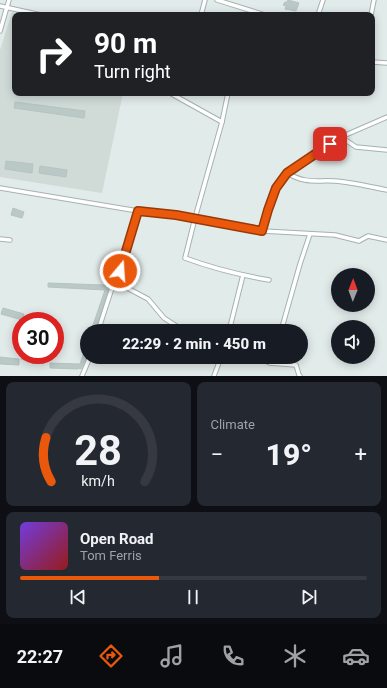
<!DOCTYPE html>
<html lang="en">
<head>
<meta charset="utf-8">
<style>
	:root { --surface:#171b24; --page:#242831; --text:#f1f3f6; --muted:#9ea1a6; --line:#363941; --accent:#ea580c }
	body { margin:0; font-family:Roboto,sans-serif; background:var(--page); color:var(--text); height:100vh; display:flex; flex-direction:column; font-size:15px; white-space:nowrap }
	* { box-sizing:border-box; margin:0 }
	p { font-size:13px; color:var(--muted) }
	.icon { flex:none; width:22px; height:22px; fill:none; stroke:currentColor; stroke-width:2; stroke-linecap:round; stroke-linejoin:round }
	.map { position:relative; height:376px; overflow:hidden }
	.panel { display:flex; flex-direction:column; gap:6px; padding:6px; background:#0d0f14; flex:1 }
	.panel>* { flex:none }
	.top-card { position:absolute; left:12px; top:12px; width:363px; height:84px; border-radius:8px; box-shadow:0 2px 10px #0003; background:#202124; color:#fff; overflow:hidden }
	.needle { width:26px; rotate:1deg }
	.tools { position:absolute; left:331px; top:268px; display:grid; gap:8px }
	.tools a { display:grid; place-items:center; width:44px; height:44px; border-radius:50%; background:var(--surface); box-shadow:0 2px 10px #0003; font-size:20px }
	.speed { position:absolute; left:12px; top:312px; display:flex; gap:8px; font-size:20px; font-weight:700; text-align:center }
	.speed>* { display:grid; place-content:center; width:52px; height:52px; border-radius:50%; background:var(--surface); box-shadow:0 2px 10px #0003; line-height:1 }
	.speed .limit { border:6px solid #d22; background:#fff; color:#111 }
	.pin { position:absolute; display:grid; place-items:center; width:34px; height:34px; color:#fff; margin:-17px; border-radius:8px; box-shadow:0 2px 6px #0006 }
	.me { position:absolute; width:44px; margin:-22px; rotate:18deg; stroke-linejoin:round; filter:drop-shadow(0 0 3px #0008) }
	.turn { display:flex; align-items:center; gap:14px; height:84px; padding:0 16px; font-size:18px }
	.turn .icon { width:52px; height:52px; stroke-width:2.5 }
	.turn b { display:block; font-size:28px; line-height:34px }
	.big { font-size:30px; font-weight:800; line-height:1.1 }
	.panel .widget { flex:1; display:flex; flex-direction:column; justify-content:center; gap:6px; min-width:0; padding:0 14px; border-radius:8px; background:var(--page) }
	.panel .dial { align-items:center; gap:0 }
	.dial svg { height:104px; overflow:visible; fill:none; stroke:var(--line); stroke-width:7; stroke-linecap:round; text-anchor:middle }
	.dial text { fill:var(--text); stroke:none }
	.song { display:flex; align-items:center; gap:12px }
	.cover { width:48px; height:48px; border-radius:6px; background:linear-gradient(135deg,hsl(260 70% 55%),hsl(0 70% 35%)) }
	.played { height:4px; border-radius:2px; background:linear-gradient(90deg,var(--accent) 40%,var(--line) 40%) }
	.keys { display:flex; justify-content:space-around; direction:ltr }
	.heat { display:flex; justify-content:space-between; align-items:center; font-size:22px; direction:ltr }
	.panel .tiles { flex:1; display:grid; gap:6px; grid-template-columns:1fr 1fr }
	.widget:last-child { grid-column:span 2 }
	.trip { position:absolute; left:80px; top:324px; width:228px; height:40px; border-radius:20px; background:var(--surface); box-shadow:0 2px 10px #0003; font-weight:800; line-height:40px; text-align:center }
	.menu { display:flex; height:64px; justify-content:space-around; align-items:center; background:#090b0e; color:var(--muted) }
	.menu .icon { width:28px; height:28px }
	.menu .active { color:var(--accent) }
	.menu b { font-size:18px; color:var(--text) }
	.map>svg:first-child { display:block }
	.built { fill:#d0dbd8 }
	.building { fill:#bac8c6; stroke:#b4c4c1 }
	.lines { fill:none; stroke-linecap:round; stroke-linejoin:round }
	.minor-casing { stroke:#a4b2b1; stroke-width:5.5 }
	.minor { stroke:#fff; stroke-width:3.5 }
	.route-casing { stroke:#983908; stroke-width:10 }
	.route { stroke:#ea580c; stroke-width:7 }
</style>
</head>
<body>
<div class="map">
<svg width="387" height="376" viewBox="0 0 387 376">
	<rect width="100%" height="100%" fill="#e1ebe9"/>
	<polygon class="built" points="12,12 24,15 15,15 15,93 123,93 102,193 0,177 0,50"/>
	<g class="building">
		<polygon points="288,0 299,3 296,11 285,9 286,6 283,5 285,2 287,2"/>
		<polygon points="15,102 85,111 84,118 14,108"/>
		<polygon points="6,161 33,164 32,173 5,169"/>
		<polygon points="40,166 67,170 66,177 39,173"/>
		<polygon points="13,208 24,212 22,218 11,215"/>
		<polygon points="48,283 104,285 109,287 95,331 91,331 105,290 48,287"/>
		<polygon points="3,308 24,314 22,320 1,314"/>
		<polygon points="86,346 87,356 81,369 78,368 78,369 50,368 50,363 80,364"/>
		<polygon points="22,355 40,355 35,363 21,359"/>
		<polygon points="0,357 19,359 19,365 0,364"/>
	</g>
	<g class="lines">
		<g class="minor-casing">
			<g id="minor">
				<polyline points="217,0 265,15"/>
				<polyline points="0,6 41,15"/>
				<polyline points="201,15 205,0"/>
				<polyline points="318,15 323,0"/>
				<polyline points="371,15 374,0"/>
				<polyline points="0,31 9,0"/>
				<polyline points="372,62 387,63"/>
				<polyline points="170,93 222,122"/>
				<path d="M 228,93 L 222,122 L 195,218 L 185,258 C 212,268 240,275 269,280"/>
				<polyline points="341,137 356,147 387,150"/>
				<path d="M 287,173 C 306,184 314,180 335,181 C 351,182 371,187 387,190"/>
				<polyline points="0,188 138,211 176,215 263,231 335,235 359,241 368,236 387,240"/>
				<polyline points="263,231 268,210 276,188 287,173 341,137 387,117"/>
				<polyline points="0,239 10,240"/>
				<polyline points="116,282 148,299 164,318 184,331"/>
				<polyline points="98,331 111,291 124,261 138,211"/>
				<polyline points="229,331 243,275"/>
				<polyline points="281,331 300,264 310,234"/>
				<polyline points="255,357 270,363 272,357"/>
				<polyline points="270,363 296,365 299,375 300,376"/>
				<polyline points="82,376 90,357"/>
				<polyline points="214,376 221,357"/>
			</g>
		</g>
		<use href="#minor" class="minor"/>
	</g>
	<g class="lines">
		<g class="route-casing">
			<polyline id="route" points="120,271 138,211 176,215 262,231 268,210 276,188 287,173 330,144"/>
		</g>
		<use href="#route" class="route"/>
	</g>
</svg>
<div class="tools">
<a><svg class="needle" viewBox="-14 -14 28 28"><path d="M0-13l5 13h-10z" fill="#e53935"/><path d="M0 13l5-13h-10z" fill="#9ea1a6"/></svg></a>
<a><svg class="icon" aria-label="sound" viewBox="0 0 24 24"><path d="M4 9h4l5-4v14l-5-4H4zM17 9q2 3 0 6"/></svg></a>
</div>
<div class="speed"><div class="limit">30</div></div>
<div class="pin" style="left:330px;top:144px;background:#d93025"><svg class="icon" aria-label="arrive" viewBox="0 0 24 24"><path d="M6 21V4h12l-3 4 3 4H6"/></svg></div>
<svg class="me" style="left:120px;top:271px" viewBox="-20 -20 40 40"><circle r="17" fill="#ea580c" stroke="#fff" stroke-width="3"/><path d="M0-11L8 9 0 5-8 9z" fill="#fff"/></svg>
<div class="trip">22:29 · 2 min · 450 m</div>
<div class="top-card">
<div class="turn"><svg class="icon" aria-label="right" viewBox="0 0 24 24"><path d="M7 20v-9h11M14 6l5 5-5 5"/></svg><div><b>90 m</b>Turn right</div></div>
</div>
</div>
<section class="panel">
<div class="tiles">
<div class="widget dial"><svg viewBox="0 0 100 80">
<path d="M14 69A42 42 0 1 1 86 69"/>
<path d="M14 69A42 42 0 0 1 10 35" stroke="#ea580c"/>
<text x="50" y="56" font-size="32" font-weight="700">28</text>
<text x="50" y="72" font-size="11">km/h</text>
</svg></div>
<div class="widget"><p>Climate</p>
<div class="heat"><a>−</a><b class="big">19°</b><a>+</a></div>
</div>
<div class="widget">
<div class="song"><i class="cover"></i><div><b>Open Road</b><p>Tom Ferris</p></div></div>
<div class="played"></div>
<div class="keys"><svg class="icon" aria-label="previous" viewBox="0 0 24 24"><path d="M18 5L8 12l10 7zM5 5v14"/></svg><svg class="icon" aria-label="pause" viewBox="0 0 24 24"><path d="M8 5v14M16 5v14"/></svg><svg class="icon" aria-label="next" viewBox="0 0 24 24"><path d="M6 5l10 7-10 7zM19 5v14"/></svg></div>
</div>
</div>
</section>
<nav class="menu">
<b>22:27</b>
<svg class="icon active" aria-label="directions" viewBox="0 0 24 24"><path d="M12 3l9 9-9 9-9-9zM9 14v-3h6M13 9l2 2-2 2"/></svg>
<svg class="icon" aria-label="music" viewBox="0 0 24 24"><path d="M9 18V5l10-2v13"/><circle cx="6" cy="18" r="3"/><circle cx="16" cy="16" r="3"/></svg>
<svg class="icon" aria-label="phone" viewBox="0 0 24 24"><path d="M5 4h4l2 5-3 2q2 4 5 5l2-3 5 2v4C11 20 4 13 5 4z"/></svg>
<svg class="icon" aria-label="climate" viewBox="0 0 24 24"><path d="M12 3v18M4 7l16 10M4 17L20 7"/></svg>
<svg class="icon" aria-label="car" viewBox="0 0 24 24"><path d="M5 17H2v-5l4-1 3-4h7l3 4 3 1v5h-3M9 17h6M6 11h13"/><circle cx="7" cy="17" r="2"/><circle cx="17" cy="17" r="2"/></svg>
</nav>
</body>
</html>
